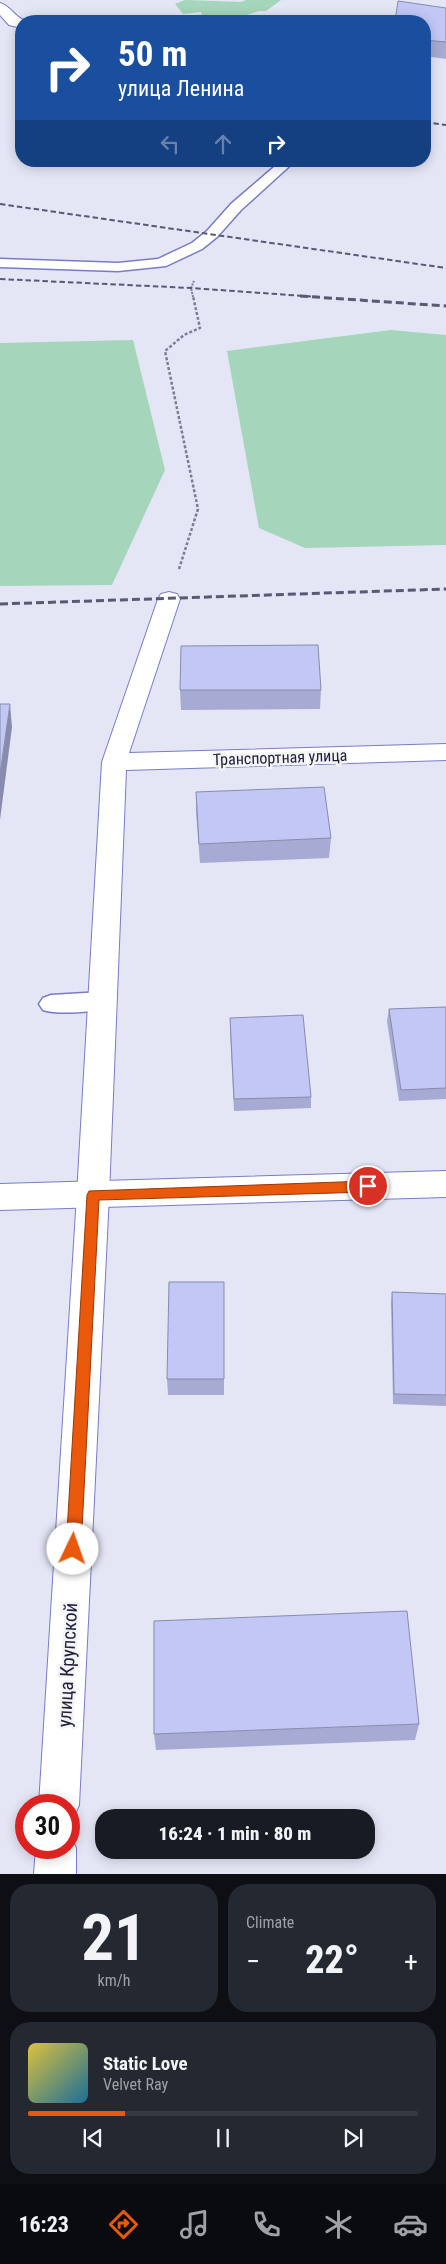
<!DOCTYPE html>
<html lang="en">
<head>
<meta charset="utf-8">
<style>
	:root { --surface:#171b24; --page:#242831; --text:#f1f3f6; --muted:#9ea1a6; --line:#363941; --accent:#ea580c }
	body { margin:0; font-family:"Roboto Condensed",sans-serif; background:var(--page); color:var(--text); height:100vh; display:flex; flex-direction:column; font-size:19px; white-space:nowrap }
	* { box-sizing:border-box; margin:0 }
	p { font-size:16px; color:var(--muted) }
	.icon { flex:none; width:28px; height:28px; fill:none; stroke:currentColor; stroke-width:2; stroke-linecap:round; stroke-linejoin:round }
	.map { position:relative; height:1874px; overflow:hidden }
	.details { display:flex; flex-direction:column; gap:10px; padding:10px; background:#0d0f14; flex:1 }
	.details>* { flex:none }
	.top-card { position:absolute; left:15px; top:15px; width:416px; height:152px; border-radius:20px; box-shadow:0 2px 12px #0003; background:#1a4fa0; color:#fff; overflow:hidden }
	.speed { position:absolute; left:15px; top:1794px; display:flex; gap:10px; font-size:25px; font-weight:700; text-align:center }
	.speed>* { display:grid; place-content:center; width:65px; height:65px; border-radius:50%; background:var(--surface); box-shadow:0 2px 12px #0003; line-height:1 }
	.speed .limit { border:8px solid #d22; background:#fff; color:#111 }
	.pin { position:absolute; display:grid; place-items:center; width:42px; height:42px; color:#fff; margin:-21px; border:2px solid #fff; border-radius:50%; box-shadow:0 1px 5px #0007 }
	.me { position:absolute; width:55px; margin:-28px; rotate:3deg; stroke-linejoin:round; filter:drop-shadow(0 0 4px #0008) }
	.turn { display:flex; align-items:center; gap:18px; height:105px; padding:0 20px; font-size:22px }
	.turn .icon { width:65px; height:65px; stroke-width:2.5 }
	.turn b { display:block; font-size:35px; line-height:42px }
	.lanes { display:flex; align-items:center; height:48px; padding:0 20px; background:#0003; justify-content:center; gap:25px; direction:ltr }
	.lanes .off { opacity:.35 }
	.big { font-size:38px; font-weight:800; line-height:1.1 }
	.details .widget { flex:1; display:flex; flex-direction:column; justify-content:center; gap:8px; min-width:0; padding:0 18px; border-radius:20px; background:var(--page) }
	.details .dial { align-items:center; gap:0 }
	.dial b { font-size:65px; line-height:1 }
	.song { display:flex; align-items:center; gap:15px }
	.cover { width:60px; height:60px; border-radius:8px; background:linear-gradient(135deg,hsl(50 70% 55%),hsl(200 70% 35%)) }
	.played { height:5px; border-radius:2px; background:linear-gradient(90deg,var(--accent) 25%,var(--line) 25%) }
	.keys { display:flex; justify-content:space-around; direction:ltr }
	.heat { display:flex; justify-content:space-between; align-items:center; font-size:28px; direction:ltr }
	.details .tiles { flex:1; display:grid; gap:10px; grid-template-columns:1fr 1fr }
	.widget:last-child { grid-column:span 2 }
	.trip { position:absolute; left:95px; top:1809px; width:280px; height:50px; border-radius:20px; background:var(--surface); box-shadow:0 2px 12px #0003; font-weight:800; line-height:50px; text-align:center }
	.tabs { display:flex; height:80px; justify-content:space-around; align-items:center; background:#090b0e; color:var(--muted) }
	.tabs .icon { width:35px; height:35px }
	.tabs .current { color:var(--accent) }
	.tabs b { font-size:22px; color:var(--text) }
	.map>svg:first-child { display:block }
	.green { fill:#a5d5bb }
	.lines { fill:none; stroke-linecap:round; stroke-linejoin:round }
	.service-casing { stroke:#797cc5; stroke-width:3 }
	.minor-casing { stroke:#797cc5; stroke-width:2 }
	.secondary-casing { stroke:#797cc5; stroke-width:2 }
	.path-far1 { stroke:#7c7d94; stroke-width:2; stroke-dasharray:2 1; stroke-linecap:butt }
	.path { stroke:#7c7d94; stroke-width:2.5; stroke-dasharray:3 2; stroke-linecap:butt }
	.service { fill:#fff; fill-rule:evenodd }
	.minor { fill:#fff; fill-rule:evenodd }
	.secondary { fill:#fff; fill-rule:evenodd }
	.rail-far1 { stroke:#595973; stroke-width:2; stroke-dasharray:5.5 3; stroke-linecap:butt }
	.rail { stroke:#595973; stroke-width:3; stroke-dasharray:8 4; stroke-linecap:butt }
	.wall { fill:#a7abd3 }
	.shaded-wall { fill:#888bac }
	.building { fill:#c2c7f5; stroke:#888bac }
	.route { fill:#ea580c; stroke:#983908 }
	.labels { text-anchor:middle; stroke-width:5; stroke-linejoin:round; paint-order:stroke }
	.street-label { font-size:16px; fill:#20203e; stroke:#f4f4f4 }
	.near-street-label { font-size:19px; fill:#20203e; stroke:#f4f4f4 }
</style>
</head>
<body>
<div class="map">
<svg width="446" height="1874" viewBox="0 0 446 1874">
	<rect width="100%" height="100%" fill="#e4e6f6"/>
	<g class="green">
		<polygon points="185,0 241,2 246,0 281,0 266,11 259,11 234,19 220,18 218,15 202,16 201,12 183,14 175,4"/>
		<polygon points="391,330 446,335 446,545 305,548 259,528 227,351"/>
		<polygon points="133,340 165,470 112,585 0,586 0,343"/>
	</g>
	<g class="lines">
		<g class="service-casing">
			<g id="service">
				<polygon points="281,161 295,161 241,210 217,237 202,249 166,266 118,271 0,267 0,259 118,263 158,259 192,243 207,231 231,204"/>
				<path d="M 102,992 L 110,995 L 114,1001 L 110,1007 C 94,1012 59,1015 43,1010 L 39,1004 L 43,998 L 51,995 Z"/>
			</g>
		</g>
		<g class="minor-casing">
			<g id="minor">
				<path d="M 0,3 C 11,6 15,18 26,21 L 21,21 L 21,28 L 9,25 L 0,15 Z"/>
				<polygon points="169,592 177,594 180,599 129,753 446,744 446,760 126,770 109,1195 79,1805 73,1819 69,1821 69,1805 39,1805 77,1195 102,762 158,599 161,594"/>
				<polygon points="69,1833 76,1848 76,1874 34,1874 36,1848 69,1848"/>
			</g>
		</g>
		<g class="secondary-casing">
			<polygon id="secondary" points="446,1171 446,1197 0,1210 0,1184"/>
		</g>
		<polyline class="path-far1" points="193,297 191,288 194,281"/>
		<polyline class="path" points="179,569 198,509 165,351 184,335 200,328 193,296"/>
		<use href="#service" class="service"/>
		<use href="#minor" class="minor"/>
		<use href="#secondary" class="secondary"/>
		<g class="rail-far1">
			<polyline points="425,122 446,125"/>
			<polyline points="0,204 446,268"/>
			<polyline points="0,279 191,288 318,297"/>
		</g>
		<g class="rail">
			<polyline points="300,296 446,306"/>
			<polyline points="0,604 446,589"/>
		</g>
	</g>
	<g class="wall">
		<polygon points="446,8 446,59 425,56 425,21"/>
		<polygon points="180,690 321,690 320,709 181,710"/>
		<polygon points="196,792 331,838 329,858 200,863 196,812"/>
		<polygon points="446,1007 446,1099 399,1101 387,1021 389,1009"/>
		<polygon points="230,1018 311,1097 311,1108 234,1111 230,1030"/>
		<polygon points="224,1282 224,1395 168,1395 167,1379"/>
		<polygon points="392,1292 446,1294 446,1406 393,1404 391,1303"/>
		<polygon points="419,1724 415,1740 156,1750 154,1734"/>
	</g>
	<polygon class="shaded-wall" points="10,704 12,727 0,820 0,774"/>
	<g class="building">
		<polygon points="398,1 446,8 446,42 425,40 425,21 395,21"/>
		<polygon points="318,645 321,690 180,690 181,646"/>
		<polygon points="0,704 10,704 0,774"/>
		<polygon points="324,787 331,838 199,844 196,792"/>
		<polygon points="446,1007 446,1088 401,1090 389,1009"/>
		<polygon points="303,1015 311,1097 234,1099 230,1018"/>
		<polygon points="169,1282 224,1282 224,1379 167,1379"/>
		<polygon points="392,1292 446,1294 446,1395 394,1394"/>
		<polygon points="407,1611 419,1724 154,1734 154,1621"/>
	</g>
	<polygon class="route" points="368,1181 372,1182 374,1186 372,1190 368,1192 99,1200 81,1549 79,1554 73,1557 68,1554 66,1549 87,1195 89,1191"/>
	<g class="labels">
		<g class="street-label">
			<text transform="translate(280 757) rotate(-2)" y="6">Транспортная улица</text>
		</g>
		<g class="near-street-label">
			<text transform="translate(67 1665) rotate(-87)" y="7">улица Крупской</text>
		</g>
	</g>
</svg>
<div class="speed"><div class="limit">30</div></div>
<div class="pin" style="left:368px;top:1186px;background:#d93025"><svg class="icon" aria-label="arrive" viewBox="0 0 24 24"><path d="M6 21V4h12l-3 4 3 4H6"/></svg></div>
<svg class="me" style="left:73px;top:1549px" viewBox="-20 -20 40 40"><circle r="19" fill="#fff"/><path d="M0-13L10 11 0 6-10 11z" fill="#ea580c"/></svg>
<div class="trip">16:24 · 1 min · 80 m</div>
<div class="top-card">
<div class="turn"><svg class="icon" aria-label="right" viewBox="0 0 24 24"><path d="M7 20v-9h11M14 6l5 5-5 5"/></svg><div><b>50 m</b>улица Ленина</div></div>
<div class="lanes"><svg class="icon off" aria-label="left" viewBox="0 0 24 24"><path d="M17 20v-9H6M10 6l-5 5 5 5"/></svg><svg class="icon off" aria-label="ahead" viewBox="0 0 24 24"><path d="M12 20V5M6 11l6-6 6 6"/></svg><svg class="icon" aria-label="right" viewBox="0 0 24 24"><path d="M7 20v-9h11M14 6l5 5-5 5"/></svg></div>
</div>
</div>
<section class="details">
<div class="tiles">
<div class="widget dial"><b>21</b><p>km/h</p></div>
<div class="widget"><p>Climate</p>
<div class="heat"><a>−</a><b class="big">22°</b><a>+</a></div>
</div>
<div class="widget">
<div class="song"><i class="cover"></i><div><b>Static Love</b><p>Velvet Ray</p></div></div>
<div class="played"></div>
<div class="keys"><svg class="icon" aria-label="previous" viewBox="0 0 24 24"><path d="M18 5L8 12l10 7zM5 5v14"/></svg><svg class="icon" aria-label="pause" viewBox="0 0 24 24"><path d="M8 5v14M16 5v14"/></svg><svg class="icon" aria-label="next" viewBox="0 0 24 24"><path d="M6 5l10 7-10 7zM19 5v14"/></svg></div>
</div>
</div>
</section>
<nav class="tabs">
<b>16:23</b>
<svg class="icon current" aria-label="directions" viewBox="0 0 24 24"><path d="M12 3l9 9-9 9-9-9zM9 14v-3h6M13 9l2 2-2 2"/></svg>
<svg class="icon" aria-label="music" viewBox="0 0 24 24"><path d="M9 18V5l10-2v13"/><circle cx="6" cy="18" r="3"/><circle cx="16" cy="16" r="3"/></svg>
<svg class="icon" aria-label="phone" viewBox="0 0 24 24"><path d="M5 4h4l2 5-3 2q2 4 5 5l2-3 5 2v4C11 20 4 13 5 4z"/></svg>
<svg class="icon" aria-label="climate" viewBox="0 0 24 24"><path d="M12 3v18M4 7l16 10M4 17L20 7"/></svg>
<svg class="icon" aria-label="car" viewBox="0 0 24 24"><path d="M5 17H2v-5l4-1 3-4h7l3 4 3 1v5h-3M9 17h6M6 11h13"/><circle cx="7" cy="17" r="2"/><circle cx="17" cy="17" r="2"/></svg>
</nav>
</body>
</html>
